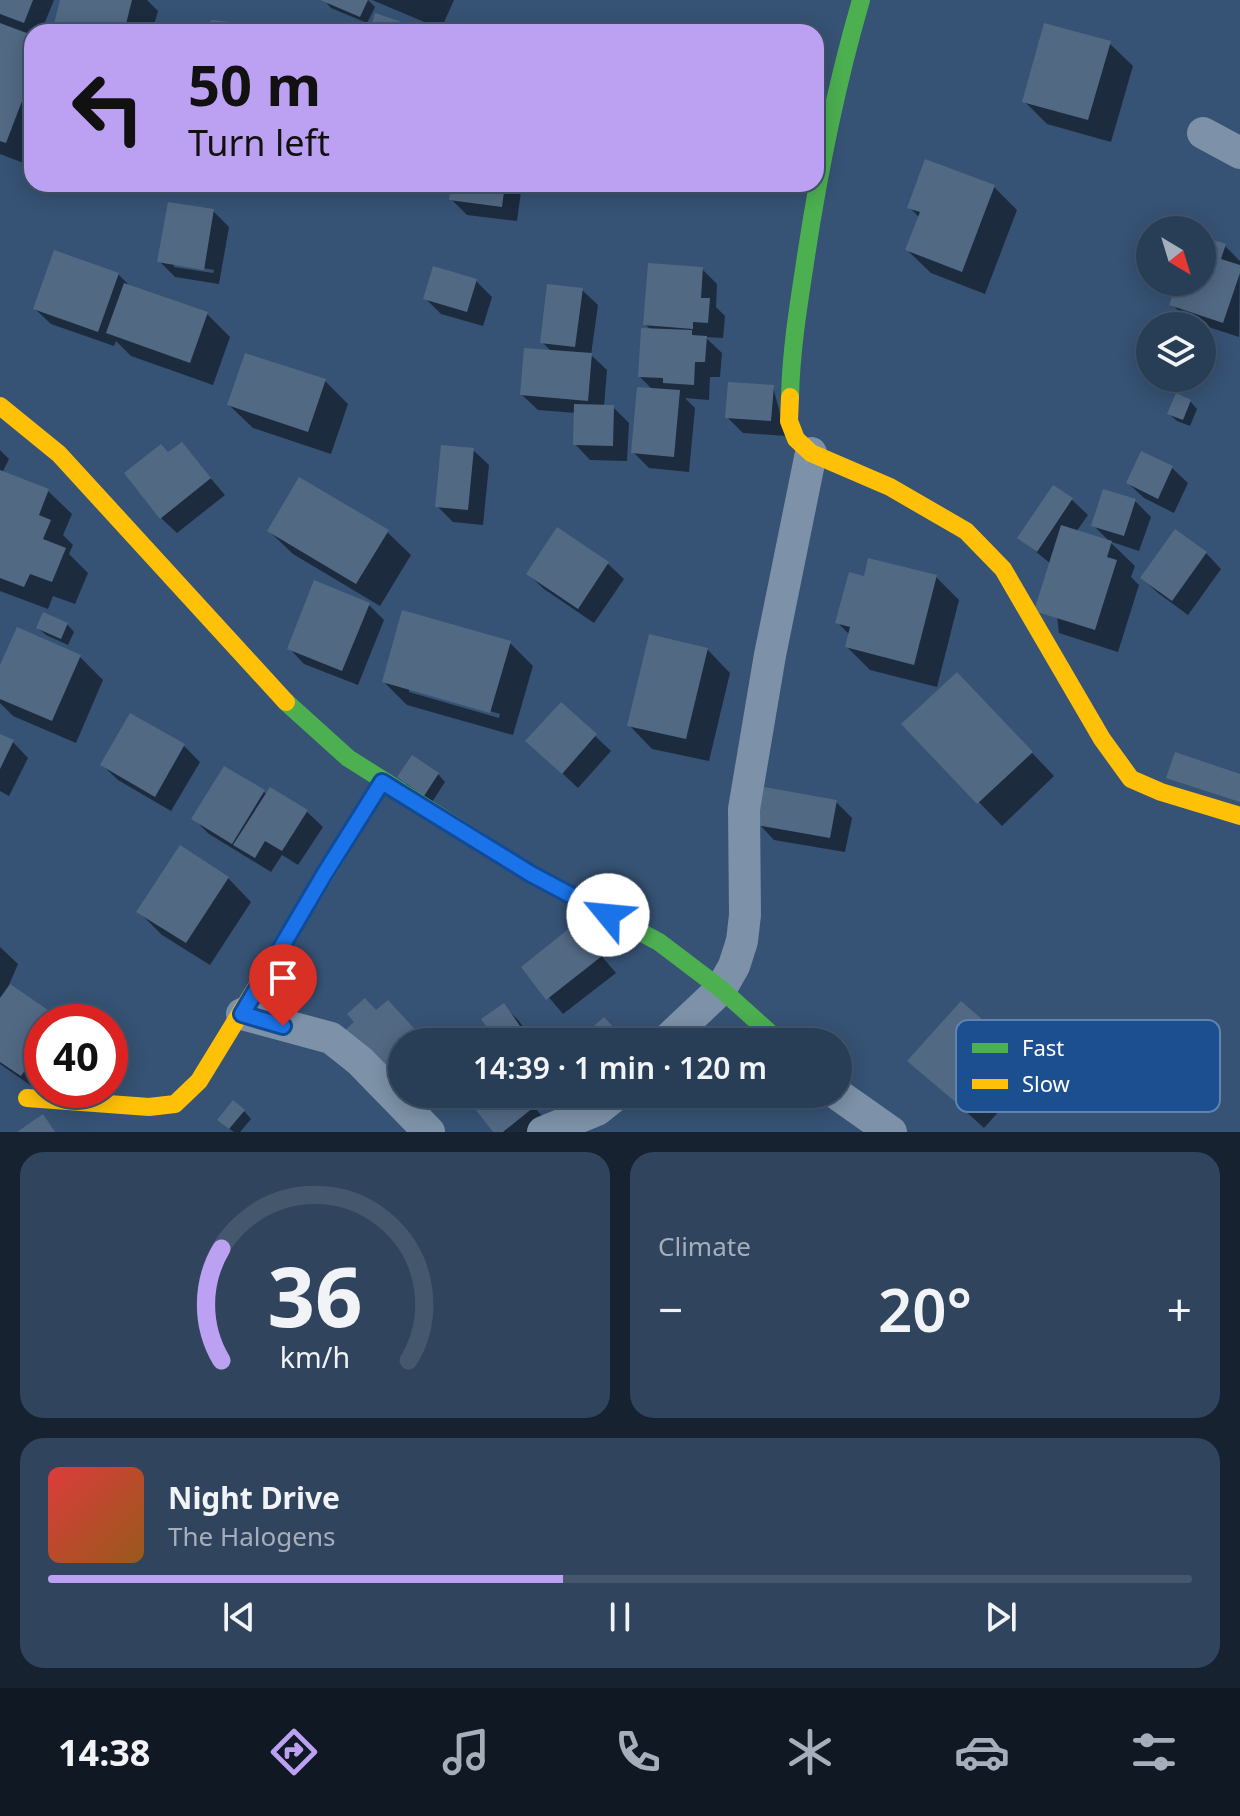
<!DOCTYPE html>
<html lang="en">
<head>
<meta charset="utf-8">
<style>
	:root { --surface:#283e57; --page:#30455d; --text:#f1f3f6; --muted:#a5aeba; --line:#44576d; --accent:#bca0f2 }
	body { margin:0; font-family:"Noto Sans",sans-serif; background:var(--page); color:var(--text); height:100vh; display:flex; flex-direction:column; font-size:30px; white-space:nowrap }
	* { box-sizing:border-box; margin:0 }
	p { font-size:26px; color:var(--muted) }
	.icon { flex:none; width:44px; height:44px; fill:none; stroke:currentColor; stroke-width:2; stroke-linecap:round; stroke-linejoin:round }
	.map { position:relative; height:1132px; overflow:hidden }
	.drawer { display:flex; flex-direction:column; gap:20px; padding:20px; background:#162230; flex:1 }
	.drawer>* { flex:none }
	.top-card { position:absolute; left:24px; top:24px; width:800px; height:168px; border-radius:24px; box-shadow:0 4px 20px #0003,0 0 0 2px var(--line); background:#bca0f2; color:#111; overflow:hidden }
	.needle { width:52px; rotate:142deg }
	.fabs { position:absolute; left:1136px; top:216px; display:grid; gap:16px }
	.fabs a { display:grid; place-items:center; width:80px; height:80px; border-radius:50%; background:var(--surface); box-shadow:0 4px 20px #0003,0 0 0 2px var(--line); font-size:40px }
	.speed { position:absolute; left:24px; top:1004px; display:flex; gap:16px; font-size:40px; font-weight:700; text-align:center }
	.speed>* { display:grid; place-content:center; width:104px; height:104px; border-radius:50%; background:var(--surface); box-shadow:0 4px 20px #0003,0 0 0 2px var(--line); line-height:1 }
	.speed .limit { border:12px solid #d22; background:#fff; color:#111 }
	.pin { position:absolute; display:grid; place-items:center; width:68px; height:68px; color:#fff; margin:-82px -34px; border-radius:50% 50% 50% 0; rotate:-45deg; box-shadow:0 0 8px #0007 }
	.pin .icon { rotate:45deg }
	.me { position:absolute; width:88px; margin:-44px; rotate:298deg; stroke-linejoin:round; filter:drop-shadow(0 0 6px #0008) }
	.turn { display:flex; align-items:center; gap:28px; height:168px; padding:0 32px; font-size:36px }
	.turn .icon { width:104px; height:104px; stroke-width:2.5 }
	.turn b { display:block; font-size:56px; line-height:68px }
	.big { font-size:60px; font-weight:600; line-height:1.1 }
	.drawer .widget { flex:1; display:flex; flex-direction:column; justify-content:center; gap:12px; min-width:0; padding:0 28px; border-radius:24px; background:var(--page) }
	.drawer .dial { align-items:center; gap:0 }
	.dial svg { height:208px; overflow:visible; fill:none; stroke:var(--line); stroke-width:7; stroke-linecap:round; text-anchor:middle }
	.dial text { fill:var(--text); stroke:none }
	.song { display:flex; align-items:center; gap:24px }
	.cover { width:96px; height:96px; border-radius:12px; background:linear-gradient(135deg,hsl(0 70% 55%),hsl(30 70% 35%)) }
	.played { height:8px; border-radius:4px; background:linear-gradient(90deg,var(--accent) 45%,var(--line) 45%) }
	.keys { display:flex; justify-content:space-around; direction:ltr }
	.heat { display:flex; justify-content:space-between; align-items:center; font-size:44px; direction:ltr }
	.drawer .tiles { flex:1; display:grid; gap:20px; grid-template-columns:1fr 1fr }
	.widget:last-child { grid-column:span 2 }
	.trip { position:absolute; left:388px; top:1028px; width:464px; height:80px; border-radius:40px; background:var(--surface); box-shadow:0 4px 20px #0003,0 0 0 2px var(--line); font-weight:600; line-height:80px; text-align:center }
	.tabs { display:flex; height:128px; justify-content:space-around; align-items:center; background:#101923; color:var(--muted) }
	.tabs .icon { width:56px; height:56px }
	.tabs .current { color:var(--accent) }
	.tabs b { font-size:36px; color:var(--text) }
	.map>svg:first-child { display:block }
	.shadow { fill:#0007; fill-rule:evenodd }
	.building { fill:#526984 }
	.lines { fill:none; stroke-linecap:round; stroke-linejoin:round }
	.street { stroke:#7d92a8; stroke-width:32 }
	.fast { stroke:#4caf50; stroke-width:18 }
	.slow { stroke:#ffc107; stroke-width:18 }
	.route-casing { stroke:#114b97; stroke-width:20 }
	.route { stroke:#1a73e8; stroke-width:14 }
	.key { fill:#1b4f8f; stroke:#5f84b1; stroke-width:2 }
	.key-label { font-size:22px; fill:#fff }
</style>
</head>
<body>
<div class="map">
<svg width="1240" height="1132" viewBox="0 0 1240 1132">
	<rect width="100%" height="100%" fill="#365274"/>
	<g class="shadow">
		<polygon points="0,0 54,0 41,32 32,32 32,157 29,165 0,154"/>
		<polygon points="62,0 147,0 158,11 152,32 54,32"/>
		<polygon points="324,0 368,0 375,7 367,23 331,8"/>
		<polygon points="372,0 454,0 441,29"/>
		<polygon points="1109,43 1133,66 1111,142 1047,124 1024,101"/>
		<polygon points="453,184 522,184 517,221 467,215 451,199"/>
		<polygon points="994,187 1017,210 985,294 931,273 907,250 920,218 909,207"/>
		<path d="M 213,211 L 229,227 L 219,284 L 175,277 L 159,261 ZM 174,263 L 214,270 L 213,273 L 174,267 Z"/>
		<polygon points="1202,238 1225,246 1240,261 1239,337 1187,320 1172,304 1179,282 1202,282"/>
		<polygon points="434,268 476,281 492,297 483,326 441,314 425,298"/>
		<polygon points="702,269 717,284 716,307 725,316 723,338 705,337 722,353 720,377 710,377 709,400 685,398 695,408 689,472 649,468 633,452 653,390 640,377 651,330 645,324"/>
		<polygon points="118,274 131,287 207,314 230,337 213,385 131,356 116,341 114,346 51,324 35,309"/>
		<polygon points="582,290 598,305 591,355 607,370 604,407 613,407 629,423 627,461 590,460 575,444 576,413 538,410 522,395 552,352 542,342"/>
		<polygon points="325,381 348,404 331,454 253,428 229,405"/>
		<polygon points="773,387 786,436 743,433 727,417"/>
		<polygon points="1190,401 1197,409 1190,426 1177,421 1169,414"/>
		<polygon points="181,444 225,495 177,533 161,518"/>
		<polygon points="0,450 9,459 2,473 48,491 72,514 63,535 73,545 69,554 88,573 75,604 53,596 48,609 0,591"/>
		<polygon points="473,450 489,465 483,525 453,522 437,506"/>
		<polygon points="1172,468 1188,483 1174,513 1144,498 1128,483"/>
		<polygon points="1054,487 1072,500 1088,515 1076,532 1111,543 1093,525 1135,501 1151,517 1139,551 1109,541 1135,566 1131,577 1139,585 1118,652 1059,633 1051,564 1019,538"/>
		<polygon points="558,530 608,564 624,579 594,623 544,589 528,574"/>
		<polygon points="269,531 387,532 411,555 380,606 293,554"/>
		<polygon points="1206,553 1221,569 1188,615 1158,593 1142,578"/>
		<polygon points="936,577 959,600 937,687 870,670 847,647 850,635 838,623 865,578"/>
		<polygon points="369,605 384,620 358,685 304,664 289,648"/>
		<polygon points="67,624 74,632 68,645 46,635 38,628"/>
		<path d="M 510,643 L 533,666 L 513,735 L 407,705 L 384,682 ZM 409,688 L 500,714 L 499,718 L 409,692 Z"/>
		<polygon points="707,649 730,673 709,761 652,749 629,725"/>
		<polygon points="80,657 103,680 76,743 13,716 0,703 0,670"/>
		<polygon points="980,698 1054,776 1002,826 904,724"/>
		<polygon points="130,716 184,746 200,762 171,811 118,780 102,765"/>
		<polygon points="0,736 13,742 28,758 9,796 0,791"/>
		<polygon points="595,736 611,751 578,788 544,756"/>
		<polygon points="438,774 445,782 432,802 406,784"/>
		<polygon points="270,790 307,812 323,827 298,865 282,855 271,872 209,834 194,819 263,791 267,795"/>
		<polygon points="836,802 852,818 845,852 774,840 759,824"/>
		<polygon points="228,878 251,902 210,965 162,935 139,912"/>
		<polygon points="576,926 616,973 563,1014 523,967"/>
		<polygon points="0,947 18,964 9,985 61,1022 42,1022 42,1083 37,1090 0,1064"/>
		<polygon points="504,1006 519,1021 534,1042 499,1042"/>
		<polygon points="377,1012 403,1018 425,1042 402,1042 402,1082 379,1074"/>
		<polygon points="1012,1047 1035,1071 984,1128 910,1061"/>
		<polygon points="499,1094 523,1094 548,1123 538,1132 496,1132"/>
		<polygon points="244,1111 251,1119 240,1132 234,1132 227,1127"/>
	</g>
	<g class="building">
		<polygon points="0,0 33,0 24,23 0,14"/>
		<polygon points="60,0 132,0 124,32 52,32"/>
		<polygon points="320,0 368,0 360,17"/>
		<polygon points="375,13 414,26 412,32 369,32"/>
		<polygon points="211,20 310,30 310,32 210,32"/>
		<polygon points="0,23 32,35 32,75 6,143 0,141"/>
		<polygon points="1044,23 1111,41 1088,120 1022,102"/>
		<polygon points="925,159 995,185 962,272 905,250 920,212 907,208"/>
		<polygon points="451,184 505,184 502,207 449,200"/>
		<polygon points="168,202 214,209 204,270 157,262"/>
		<polygon points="1202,236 1226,244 1221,259 1240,265 1240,273 1223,323 1169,305 1177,282 1202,282"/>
		<polygon points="54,250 119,273 98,332 33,309"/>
		<polygon points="648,263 703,267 701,298 710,298 708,323 693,322 693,329 643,325"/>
		<polygon points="433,266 477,279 467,312 423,299"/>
		<polygon points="124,283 208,312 190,363 106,333"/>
		<polygon points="547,284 583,288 575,347 540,343"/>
		<polygon points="641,328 692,330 692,335 707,336 705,362 695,362 694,385 663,383 663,378 638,377"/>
		<polygon points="524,348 592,353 588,401 520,395"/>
		<polygon points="245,353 326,379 308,432 227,405"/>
		<polygon points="728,382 774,385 771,421 725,418"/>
		<polygon points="637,387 680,390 674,457 631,453"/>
		<polygon points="1176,393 1191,400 1183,420 1167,414"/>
		<polygon points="574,404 614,405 613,446 573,445"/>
		<polygon points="182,442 211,478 160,519 124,473 161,444 168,452"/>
		<polygon points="441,445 474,448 468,510 435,507"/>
		<polygon points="1141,451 1173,466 1158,499 1126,483"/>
		<polygon points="0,470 49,489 39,515 51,520 43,539 66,548 52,582 30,574 24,587 0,578"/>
		<polygon points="299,477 389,530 356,584 267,531"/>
		<polygon points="1053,485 1073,498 1037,552 1017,538"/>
		<polygon points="1103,489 1136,499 1124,536 1091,526"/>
		<polygon points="1061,525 1112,541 1107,557 1117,560 1095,630 1034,611"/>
		<polygon points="557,527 609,562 578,609 526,574"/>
		<polygon points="1175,529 1207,552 1172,601 1140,578"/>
		<polygon points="868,558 937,575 914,665 845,647 850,627 835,623 849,572 864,576"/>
		<polygon points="314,580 370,603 342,671 287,649"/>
		<polygon points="402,610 511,641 490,713 382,682"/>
		<polygon points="43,612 68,623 61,639 36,628"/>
		<polygon points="17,627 81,655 52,721 0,699 0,665"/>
		<polygon points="649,634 708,648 686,739 627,726"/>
		<polygon points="957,672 1033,752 977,804 901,724"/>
		<polygon points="561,702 597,734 562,774 525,741"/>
		<polygon points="130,713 185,744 155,797 100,765"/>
		<polygon points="0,734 14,740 0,769"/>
		<polygon points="1175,752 1240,774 1240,802 1166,778"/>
		<polygon points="412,755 439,773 424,796 397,777"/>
		<polygon points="224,766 265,790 232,844 191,819"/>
		<polygon points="270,787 308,810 282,851 265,841 255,858 233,845"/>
		<polygon points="764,787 837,800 830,838 756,825"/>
		<polygon points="180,845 229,877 186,943 136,912"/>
		<polygon points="576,923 602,956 546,1000 521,967"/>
		<polygon points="10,984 61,1019 59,1022 42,1022 42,1046 21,1076 0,1062 0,998"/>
		<polygon points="365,998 376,1010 388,1000 421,1036 414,1042 402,1042 402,1053 377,1075 340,1035 354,1022 347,1014"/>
		<polygon points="961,1001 1013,1046 960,1106 907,1061"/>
		<polygon points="504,1003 529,1039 524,1042 497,1042 481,1019"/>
		<polygon points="604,1017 627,1042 576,1042"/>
		<polygon points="496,1094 524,1094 534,1107 503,1132 493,1132 476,1110"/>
		<polygon points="233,1100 245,1110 229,1129 217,1120"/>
		<polygon points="43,1114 55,1132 17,1132"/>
	</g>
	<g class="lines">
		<g class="street">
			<polyline points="1203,133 1240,153"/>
			<polyline points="242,1014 331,1038 360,1061 429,1132"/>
			<polyline points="665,1042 721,989 734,966 742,941 745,915 744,809 770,655 811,453"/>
			<polyline points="837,1094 891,1132"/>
			<polyline points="543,1132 597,1110 617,1094"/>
		</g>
		<g class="fast">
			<path d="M 790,397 C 791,352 798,308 805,263 C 818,175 836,86 861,0"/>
			<polyline points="286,702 348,758 531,874 659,942 721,989 780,1042"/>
			<polyline points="317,888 382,782"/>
		</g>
		<g class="slow">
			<polyline points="790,397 789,421 796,439 811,453 890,487 966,531 1003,569 1102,739 1131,779 1161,792 1240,816"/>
			<polyline points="0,406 59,454 286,702"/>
			<polyline points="27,1098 149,1107 175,1104 199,1081 317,888"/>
		</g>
	</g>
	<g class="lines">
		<g class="route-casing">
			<polyline id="route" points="283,1026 242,1014 325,873 382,782 531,874 608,915"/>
		</g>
		<use href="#route" class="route"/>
	</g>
	<rect x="956" y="1020" width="264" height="92" rx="12" class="key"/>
	<rect x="972" y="1043" width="36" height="10" fill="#4caf50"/>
	<rect x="972" y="1079" width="36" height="10" fill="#ffc107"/>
	<g class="key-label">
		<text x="1022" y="1056">Fast</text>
		<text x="1022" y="1092">Slow</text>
	</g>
</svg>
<div class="fabs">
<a><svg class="needle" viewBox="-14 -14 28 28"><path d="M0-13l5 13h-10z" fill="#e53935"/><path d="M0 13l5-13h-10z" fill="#a5aeba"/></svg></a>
<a><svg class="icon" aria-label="layers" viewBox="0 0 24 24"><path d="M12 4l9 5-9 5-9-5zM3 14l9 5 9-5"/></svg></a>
</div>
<div class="speed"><div class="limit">40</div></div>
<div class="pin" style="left:283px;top:1026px;background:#d93025"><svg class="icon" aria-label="arrive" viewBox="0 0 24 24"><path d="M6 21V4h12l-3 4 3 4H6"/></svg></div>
<svg class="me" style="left:608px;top:915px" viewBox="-20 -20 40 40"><circle r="19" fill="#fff"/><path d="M0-13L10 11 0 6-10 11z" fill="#1a73e8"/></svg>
<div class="trip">14:39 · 1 min · 120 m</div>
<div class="top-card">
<div class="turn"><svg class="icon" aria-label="left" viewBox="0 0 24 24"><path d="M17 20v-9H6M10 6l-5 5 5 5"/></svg><div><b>50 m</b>Turn left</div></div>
</div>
</div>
<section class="drawer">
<div class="tiles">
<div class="widget dial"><svg viewBox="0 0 100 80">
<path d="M14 69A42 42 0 1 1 86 69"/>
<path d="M14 69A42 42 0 0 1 14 26" stroke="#bca0f2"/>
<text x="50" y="56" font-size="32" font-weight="700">36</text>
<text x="50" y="72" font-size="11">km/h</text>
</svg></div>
<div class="widget"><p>Climate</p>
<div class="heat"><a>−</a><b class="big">20°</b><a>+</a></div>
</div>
<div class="widget">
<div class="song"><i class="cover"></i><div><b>Night Drive</b><p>The Halogens</p></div></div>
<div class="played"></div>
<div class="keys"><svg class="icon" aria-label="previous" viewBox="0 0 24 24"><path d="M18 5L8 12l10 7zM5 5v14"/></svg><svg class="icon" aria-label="pause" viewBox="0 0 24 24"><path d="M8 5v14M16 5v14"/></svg><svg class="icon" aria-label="next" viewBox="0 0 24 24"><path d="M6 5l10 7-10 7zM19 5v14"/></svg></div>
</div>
</div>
</section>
<nav class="tabs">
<b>14:38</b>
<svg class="icon current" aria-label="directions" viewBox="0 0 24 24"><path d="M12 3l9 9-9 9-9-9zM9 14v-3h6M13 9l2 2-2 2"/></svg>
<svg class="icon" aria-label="music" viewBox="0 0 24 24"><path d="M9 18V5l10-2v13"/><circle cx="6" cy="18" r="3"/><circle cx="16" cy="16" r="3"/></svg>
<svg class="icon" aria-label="phone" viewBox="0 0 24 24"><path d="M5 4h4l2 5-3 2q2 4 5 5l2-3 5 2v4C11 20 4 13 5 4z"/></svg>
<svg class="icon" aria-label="climate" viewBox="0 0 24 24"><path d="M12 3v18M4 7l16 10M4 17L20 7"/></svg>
<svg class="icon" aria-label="car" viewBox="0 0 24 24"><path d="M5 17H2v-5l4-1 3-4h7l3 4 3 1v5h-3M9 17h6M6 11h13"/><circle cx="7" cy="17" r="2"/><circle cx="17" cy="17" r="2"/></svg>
<svg class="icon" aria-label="filters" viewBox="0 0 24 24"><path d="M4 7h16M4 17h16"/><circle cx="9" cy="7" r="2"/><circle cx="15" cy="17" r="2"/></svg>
</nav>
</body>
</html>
